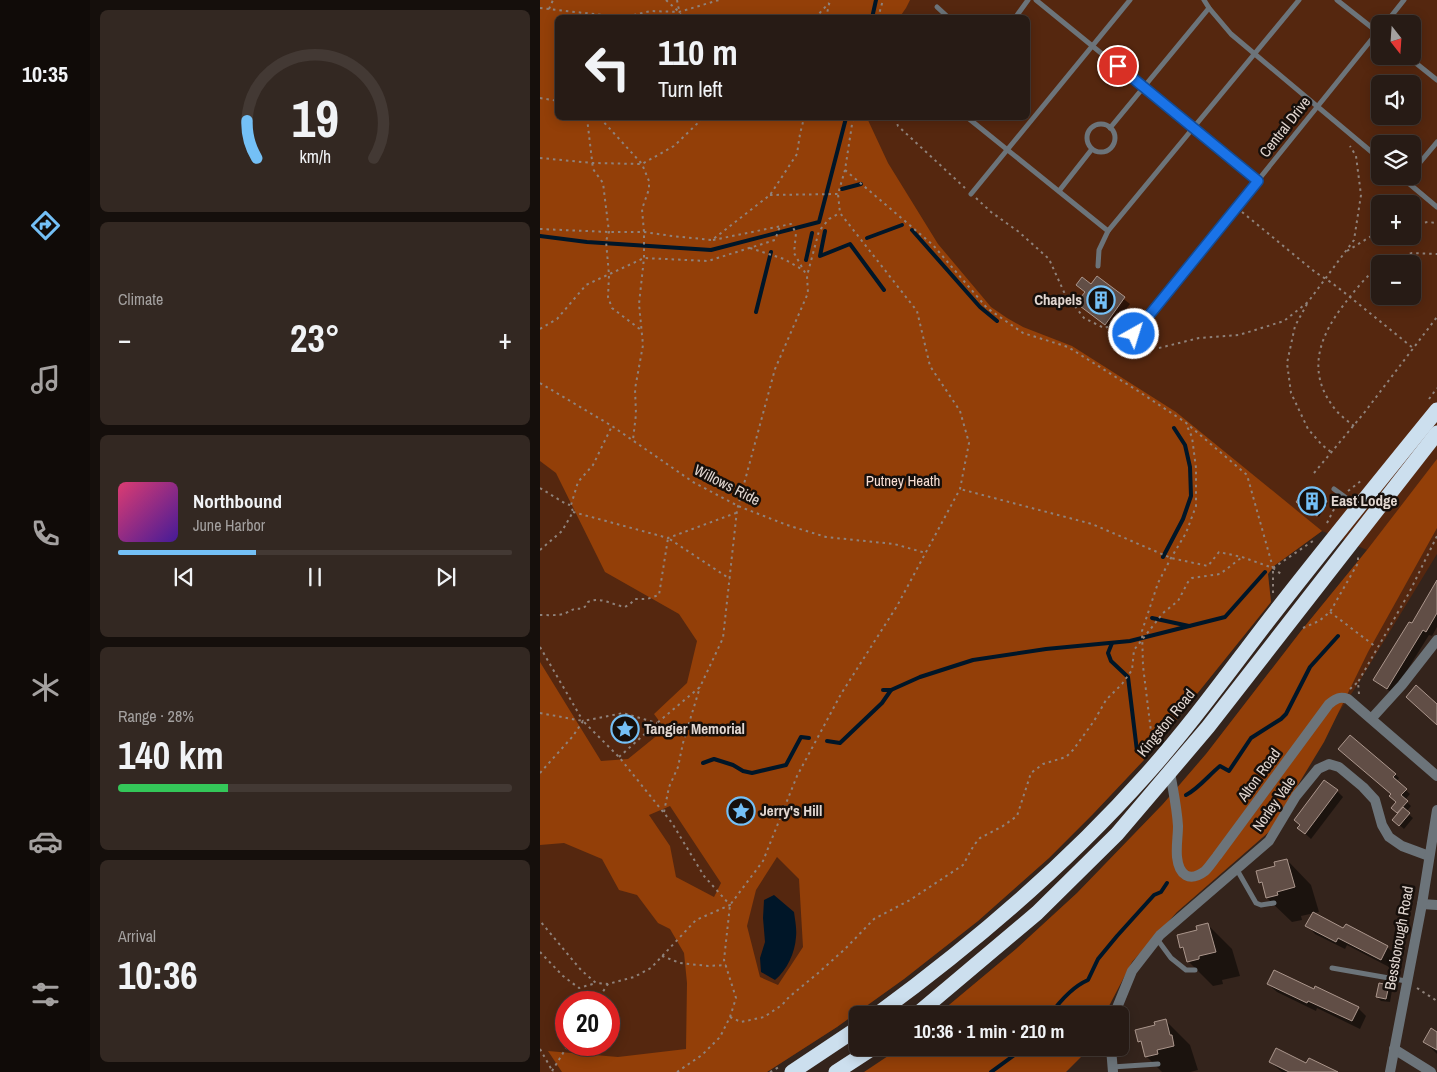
<!DOCTYPE html>
<html lang="en">
<head>
<meta charset="utf-8">
<style>
	:root { --surface:#271b15; --page:#332822; --text:#f1f3f6; --muted:#a4a1a0; --line:#433934; --accent:#74c0f6 }
	body { margin:0; font-family:"Archivo Narrow",sans-serif; background:var(--page); color:var(--text); height:100vh; display:flex; flex-direction:column; font-size:19px; white-space:nowrap }
	* { box-sizing:border-box; margin:0 }
	p { font-size:16px; color:var(--muted) }
	.icon { flex:none; width:28px; height:28px; fill:none; stroke:currentColor; stroke-width:2; stroke-linecap:round; stroke-linejoin:round }
	.map { position:relative; flex:1; overflow:hidden }
	.side { display:flex; flex-direction:column; gap:10px; padding:10px; background:#150f0c; width:450px }
	.side>* { flex:none }
	.hud { position:absolute; left:15px; top:15px; width:475px; height:105px; border-radius:8px; box-shadow:0 2px 12px #0003,0 0 0 1px var(--line); background:#271b15; color:var(--text); overflow:hidden }
	.needle { width:32px; rotate:163deg }
	.fabs { position:absolute; left:831px; top:15px; display:grid; gap:10px }
	.fabs a { display:grid; place-items:center; width:50px; height:50px; border-radius:8px; background:var(--surface); box-shadow:0 2px 12px #0003,0 0 0 1px var(--line); font-size:25px }
	.speed { position:absolute; left:15px; top:991px; display:flex; gap:10px; font-size:25px; font-weight:700; text-align:center }
	.speed>* { display:grid; place-content:center; width:65px; height:65px; border-radius:50%; background:var(--surface); box-shadow:0 2px 12px #0003,0 0 0 1px var(--line); line-height:1 }
	.speed .limit { border:8px solid #d22; background:#fff; color:#111 }
	.pin { position:absolute; display:grid; place-items:center; width:42px; height:42px; color:#fff; margin:-21px; border:2px solid #fff; border-radius:50%; box-shadow:0 1px 5px #0007 }
	.me { position:absolute; width:55px; margin:-28px; rotate:39deg; stroke-linejoin:round; filter:drop-shadow(0 0 4px #0008) }
	.turn { display:flex; align-items:center; gap:18px; height:105px; padding:0 20px; font-size:22px }
	.turn .icon { width:65px; height:65px; stroke-width:2.5 }
	.turn b { display:block; font-size:35px; line-height:42px }
	.big { font-size:38px; font-weight:700; line-height:1.1 }
	.side .card { flex:1; display:flex; flex-direction:column; justify-content:center; gap:8px; min-width:0; padding:0 18px; border-radius:8px; background:var(--page) }
	.side .dial { align-items:center; gap:0 }
	.dial svg { height:130px; overflow:visible; fill:none; stroke:var(--line); stroke-width:7; stroke-linecap:round; text-anchor:middle }
	.dial text { fill:var(--text); stroke:none }
	.song { display:flex; align-items:center; gap:15px }
	.cover { width:60px; height:60px; border-radius:8px; background:linear-gradient(135deg,hsl(340 70% 55%),hsl(260 70% 35%)) }
	.played { height:5px; border-radius:2px; background:linear-gradient(90deg,var(--accent) 35%,var(--line) 35%) }
	.keys { display:flex; justify-content:space-around; direction:ltr }
	.heat { display:flex; justify-content:space-between; align-items:center; font-size:28px; direction:ltr }
	.charge { height:8px; border-radius:4px; background:linear-gradient(90deg,#34c759 28%,var(--line) 0) }
	.trip { position:absolute; left:309px; top:1006px; width:280px; height:50px; border-radius:8px; background:var(--surface); box-shadow:0 2px 12px #0003,0 0 0 1px var(--line); font-weight:700; line-height:50px; text-align:center }
	main { display:flex; flex:1; min-height:0 }
	.tabs { display:flex; flex-direction:column; width:90px; justify-content:space-around; align-items:center; background:#100b08; color:var(--muted) }
	.tabs .icon { width:35px; height:35px }
	.tabs .on { color:var(--accent) }
	.tabs b { font-size:22px; color:var(--text) }
	.map>svg:first-child { display:block }
	.green { fill:#55270f; fill-rule:evenodd }
	.forest { fill:#933f08; fill-rule:evenodd }
	.water { fill:#001628 }
	.shadow { fill:#0007 }
	.lines { fill:none; stroke-linecap:round; stroke-linejoin:round }
	.stream { stroke:#001628; stroke-width:4 }
	.building { fill:#614e46; stroke:#ab968c }
	.path { stroke:#8f827b; stroke-width:2; stroke-dasharray:2.5 4; stroke-linecap:butt }
	.lane { stroke:#6c747a; stroke-width:5 }
	.street { stroke:#6c747a; stroke-width:10 }
	.highway { stroke:#ccdfee; stroke-width:15 }
	.route-casing { stroke:#114b97; stroke-width:12 }
	.route { stroke:#1a73e8; stroke-width:9 }
	.labels { text-anchor:middle; stroke-width:5; stroke-linejoin:round; paint-order:stroke }
	.street-label { font-size:15px; fill:#e2d7d1; stroke:#160f0b }
	.poi-label { font-size:15px; font-weight:bold; fill:#e2d7d1; stroke:#160f0b; text-anchor:start }
	.park-label { font-size:15px; fill:#f7ded3; stroke:#160f0b }
</style>
</head>
<body>
<main>
<nav class="tabs">
<b>10:35</b>
<svg class="icon on" aria-label="directions" viewBox="0 0 24 24"><path d="M12 3l9 9-9 9-9-9zM9 14v-3h6M13 9l2 2-2 2"/></svg>
<svg class="icon" aria-label="music" viewBox="0 0 24 24"><path d="M9 18V5l10-2v13"/><circle cx="6" cy="18" r="3"/><circle cx="16" cy="16" r="3"/></svg>
<svg class="icon" aria-label="phone" viewBox="0 0 24 24"><path d="M5 4h4l2 5-3 2q2 4 5 5l2-3 5 2v4C11 20 4 13 5 4z"/></svg>
<svg class="icon" aria-label="climate" viewBox="0 0 24 24"><path d="M12 3v18M4 7l16 10M4 17L20 7"/></svg>
<svg class="icon" aria-label="car" viewBox="0 0 24 24"><path d="M5 17H2v-5l4-1 3-4h7l3 4 3 1v5h-3M9 17h6M6 11h13"/><circle cx="7" cy="17" r="2"/><circle cx="17" cy="17" r="2"/></svg>
<svg class="icon" aria-label="filters" viewBox="0 0 24 24"><path d="M4 7h16M4 17h16"/><circle cx="9" cy="7" r="2"/><circle cx="15" cy="17" r="2"/></svg>
</nav>
<section class="side">
<div class="card dial"><svg viewBox="0 0 100 80">
<path d="M14 69A42 42 0 1 1 86 69"/>
<path d="M14 69A42 42 0 0 1 8 46" stroke="#74c0f6"/>
<text x="50" y="56" font-size="32" font-weight="700">19</text>
<text x="50" y="72" font-size="11">km/h</text>
</svg></div>
<div class="card"><p>Climate</p>
<div class="heat"><a>−</a><b class="big">23°</b><a>+</a></div>
</div>
<div class="card">
<div class="song"><i class="cover"></i><div><b>Northbound</b><p>June Harbor</p></div></div>
<div class="played"></div>
<div class="keys"><svg class="icon" aria-label="previous" viewBox="0 0 24 24"><path d="M18 5L8 12l10 7zM5 5v14"/></svg><svg class="icon" aria-label="pause" viewBox="0 0 24 24"><path d="M8 5v14M16 5v14"/></svg><svg class="icon" aria-label="next" viewBox="0 0 24 24"><path d="M6 5l10 7-10 7zM19 5v14"/></svg></div>
</div>
<div class="card"><p>Range · 28%</p><b class="big">140 km</b><div class="charge"></div></div>
<div class="card"><p>Arrival</p><b class="big">10:36</b></div>
</section>
<div class="map">
<svg width="897" height="1072" viewBox="0 0 897 1072">
	<rect width="100%" height="100%" fill="#34241c"/>
	<path class="green" d="M 0,0 L 897,0 L 897,554 L 816,687 L 782,737 L 397,1015 L 476,949 L 537,893 L 623,804 L 666,754 L 761,631 L 827,550 L 782,531 L 734,566 L 728,574 L 731,602 L 603,761 L 553,814 L 509,858 L 438,921 L 364,979 L 297,1027 L 227,1072 L 0,1072 ZM 18,18 L 488,18 L 488,118 L 18,118 ZM 840,24 L 872,24 L 872,56 L 840,56 ZM 840,84 L 872,84 L 872,116 L 840,116 ZM 840,144 L 872,144 L 872,176 L 840,176 ZM 840,204 L 872,204 L 872,236 L 840,236 ZM 840,264 L 872,264 L 872,296 L 840,296 ZM 26,1002 L 69,1002 L 69,1045 L 26,1045 Z"/>
	<g class="forest">
		<path d="M 0,0 L 370,0 L 366,8 L 359,18 L 18,18 L 18,118 L 327,118 L 348,163 L 398,244 L 451,307 L 467,318 L 483,327 L 532,346 L 636,412 L 782,531 L 734,566 L 728,574 L 731,602 L 603,761 L 553,814 L 509,858 L 438,921 L 364,979 L 297,1027 L 227,1072 L 22,1072 L 8,1051 L 78,1057 L 146,1049 L 147,983 L 144,953 L 130,929 L 118,923 L 97,895 L 79,890 L 62,859 L 24,843 L 0,845 L 0,662 L 61,761 L 88,759 L 125,729 L 114,714 L 147,683 L 157,641 L 139,614 L 65,572 L 16,473 L 0,461 ZM 130,806 L 181,883 L 174,897 L 136,877 L 130,846 L 109,815 ZM 237,857 L 259,879 L 263,947 L 238,985 L 220,977 L 207,926 L 216,890 Z"/>
		<polygon points="897,459 897,528 828,652 784,742 730,831 637,912 592,962 569,1006 565,1015 397,1015 476,949 537,893 623,804 666,754 761,631 827,550"/>
		<polygon points="360,1048 550,1048 526,1072 324,1072"/>
	</g>
	<path class="water" d="M 234,895 L 254,912 C 255,920 257,929 256,937 C 255,953 247,970 235,980 L 221,972 L 220,958 L 225,942 L 223,918 L 224,900 Z"/>
	<g class="shadow">
		<polygon points="557,278 590,304 571,329 544,308 546,292"/>
		<polygon points="767,488 788,503 779,517 760,503"/>
		<polygon points="897,582 897,627 892,636 889,635 853,693 840,685 835,680 872,625"/>
		<polygon points="803,753 855,774 859,778 856,782 870,794 865,800 871,806 866,812 873,818 864,829 854,820 859,814 852,808 857,802 852,794"/>
		<polygon points="797,791 803,797 771,839 759,828"/>
		<polygon points="747,860 771,885 779,912 761,916 762,920 752,922 727,898 724,886 720,882 737,867"/>
		<polygon points="668,925 692,949 700,976 682,980 683,984 673,986 649,962 646,952 641,947 658,931"/>
		<polygon points="767,925 804,930 847,947 856,955 849,967 807,945 805,949 775,934"/>
		<polygon points="728,984 774,991 818,1008 826,1016 820,1029 777,1008 776,1011 737,992"/>
		<polygon points="848,986 852,990 850,1002 841,1001 837,997"/>
		<polygon points="625,1020 650,1045 658,1070 650,1072 622,1072 606,1056 604,1045 599,1041 616,1026"/>
		<polygon points="897,1034 897,1054 884,1041"/>
		<polygon points="730,1062 767,1065 795,1072 742,1072"/>
	</g>
	<g class="lines">
		<g class="stream">
			<polyline points="332,18 336,0"/>
			<polyline points="302,189 321,184"/>
			<polyline points="372,230 440,307 457,321"/>
			<polyline points="285,231 280,256 310,244 344,290"/>
			<polyline points="0,236 47,242 171,250 279,222 306,118"/>
			<polyline points="327,238 362,225"/>
			<polyline points="266,260 272,233"/>
			<polyline points="216,312 231,252"/>
			<polyline points="623,557 643,519 651,496 650,467 645,445 634,428"/>
			<polyline points="612,618 649,626"/>
			<polyline points="572,643 568,653 571,661 588,677 597,751"/>
			<polyline points="343,690 351,690 380,677 433,660 506,649 590,641 685,617 725,572"/>
			<polyline points="287,741 300,743 342,703 351,690"/>
			<polyline points="163,763 174,759 193,765 203,771 212,773 246,765 261,737 269,738"/>
			<path d="M 646,795 C 658,789 669,775 680,766 L 689,771 L 711,738 L 741,719 L 746,714 L 770,667 L 798,636"/>
			<path d="M 510,1015 C 520,1001 532,987 548,980 L 558,959 L 577,936 L 614,895 L 621,892 L 627,883"/>
			<polyline points="451,1072 484,1048"/>
		</g>
	</g>
	<g class="building">
		<polygon points="557,276 585,297 565,325 536,303 545,292 536,285 542,277 551,284"/>
		<polygon points="767,487 787,501 777,516 756,502"/>
		<polygon points="897,580 897,613 886,632 883,630 847,689 833,680 869,622 872,623"/>
		<polygon points="876,685 897,704 897,725 866,697"/>
		<polygon points="810,735 856,774 853,777 867,789 861,795 868,801 857,813 851,808 856,802 849,796 851,794 798,749"/>
		<polygon points="784,780 798,790 765,834 757,828 760,825 754,820"/>
		<polygon points="863,807 870,813 859,826 852,820"/>
		<polygon points="747,859 755,887 737,892 738,895 726,898 722,882 719,883 716,871 735,866 734,862"/>
		<polygon points="773,912 803,928 806,924 848,946 841,960 798,938 796,942 765,926"/>
		<polygon points="668,923 676,952 659,956 659,959 647,962 643,947 640,948 637,935 657,930 656,926"/>
		<polygon points="734,970 774,989 775,986 819,1007 812,1021 768,1001 767,1003 727,984"/>
		<polygon points="839,983 849,985 846,999 836,997"/>
		<polygon points="626,1019 630,1035 632,1035 634,1046 617,1050 618,1054 605,1057 601,1041 598,1042 595,1030 615,1025 614,1022"/>
		<polygon points="891,1028 897,1032 897,1050 883,1042"/>
		<polygon points="736,1048 766,1063 769,1058 798,1072 749,1072 729,1062"/>
	</g>
	<g class="lines">
		<g class="path">
			<polyline points="126,0 139,12 143,18"/>
			<polyline points="137,0 139,10"/>
			<polyline points="0,8 80,17"/>
			<polyline points="9,9 13,0"/>
			<polyline points="81,18 111,11 139,12 179,0"/>
			<polyline points="275,18 289,3"/>
			<polyline points="286,18 290,0"/>
			<polyline points="338,18 343,0"/>
			<polyline points="0,98 18,101"/>
			<polyline points="47,118 53,169 63,183 69,232 66,241 69,275 68,297 72,308 101,330"/>
			<polyline points="60,118 102,164 109,181 109,189 102,209 104,232 104,258 99,304 103,345 95,389 96,414 93,440"/>
			<polyline points="355,118 358,126 425,188"/>
			<polyline points="0,158 53,163 102,164 134,146 163,118"/>
			<polyline points="305,170 393,245 447,308 483,333 528,347 598,391 645,422 707,475 733,568 702,557 679,552 668,566 631,558 552,524 420,489"/>
			<polyline points="230,195 298,194"/>
			<polyline points="436,198 451,212 479,232 509,259 524,292 544,318 564,328 580,323 588,329"/>
			<polyline points="702,212 775,272 792,283 810,297 873,348"/>
			<polyline points="872,224 888,222 897,223"/>
			<polyline points="0,229 69,232 104,232 132,236 172,240 230,195 257,154 260,134 264,118"/>
			<polyline points="173,240 251,224 256,233 254,253 267,276"/>
			<polyline points="210,248 244,259 263,270"/>
			<polyline points="807,251 833,235 840,233"/>
			<polyline points="846,264 853,260 872,253 897,254"/>
			<polyline points="767,304 755,326 747,363 751,393 768,429 782,445 791,452"/>
			<polyline points="0,329 17,319 46,285 104,258 168,261 235,240 240,226"/>
			<polyline points="619,348 659,338 699,335 744,321 768,302 814,240 821,195 816,156 810,146"/>
			<polyline points="0,383 72,426 153,482 198,506 247,525 286,537 354,544 386,553"/>
			<polyline points="889,399 897,388"/>
			<path d="M 814,426 C 806,420 797,413 792,405 C 766,369 781,334 805,303 C 815,291 826,275 840,267"/>
			<polyline points="774,473 824,413 897,317"/>
			<polyline points="0,488 26,504 30,505"/>
			<polyline points="808,491 822,480"/>
			<polyline points="33,512 128,538 196,513"/>
			<polyline points="787,523 793,511 798,503"/>
			<polyline points="0,550 22,531 33,512 31,505 38,482 53,465 72,426"/>
			<polyline points="733,568 773,541"/>
			<polyline points="733,568 741,574"/>
			<polyline points="733,593 733,568"/>
			<polyline points="790,612 836,647"/>
			<path d="M 0,615 C 7,615 19,616 26,613 C 32,610 34,608 42,609 L 47,605 L 48,602 C 60,596 72,605 85,607 L 90,604 L 95,599 L 107,599 L 119,595 L 128,538 L 190,579"/>
			<polyline points="763,628 779,621 790,612 818,563 818,556"/>
			<polyline points="0,647 43,721"/>
			<polyline points="810,689 818,682"/>
			<polyline points="819,694 818,682 869,593 897,536"/>
			<polyline points="0,713 43,721 79,757 132,823 164,876 190,905 156,920 111,968 94,977 68,984 56,983 41,970 0,921"/>
			<polyline points="613,748 603,666 602,631 618,583 631,558 646,533 656,506 656,468 652,437 646,424"/>
			<polyline points="79,757 117,723 160,687 183,638 197,510 235,369 268,293 267,276 279,231 289,219 300,213"/>
			<polyline points="0,773 33,736 43,721 83,713 117,723"/>
			<polyline points="124,812 129,787 138,767 143,743 160,687"/>
			<polyline points="0,952 23,976 39,988 56,983"/>
			<polyline points="122,956 140,963 168,966 186,965"/>
			<polyline points="877,988 897,1001"/>
			<polyline points="56,1002 68,984"/>
			<polyline points="190,1017 201,1022 224,1017 242,1005 249,997 277,974 305,949 334,919 370,900 423,865 434,845 440,838 463,826 477,816 491,773 503,764 526,757 533,750 554,721 566,700 582,684 592,670 594,650 623,613 638,601 648,582 652,578 680,574 701,558"/>
			<polyline points="0,1049 13,1072"/>
			<polyline points="344,1056 356,1048"/>
			<polyline points="12,1071 28,1045"/>
			<polyline points="137,1072 162,1055 180,1037 190,1017 196,998 184,960 190,905 223,861 257,776 301,694 357,606 420,489 429,443 420,411 390,366 377,311 300,213 298,194 305,170 313,118"/>
			<polyline points="230,1072 239,1067"/>
		</g>
		<g class="lane">
			<polyline points="496,0 718,181"/>
			<polyline points="664,0 669,8 691,34 840,159"/>
			<polyline points="797,0 840,34"/>
			<polyline points="397,7 409,18"/>
			<polyline points="475,18 488,0"/>
			<polyline points="845,24 864,0"/>
			<polyline points="867,56 897,80"/>
			<polyline points="428,118 568,231 759,0"/>
			<circle cx="561" cy="138" r="14"/>
			<polyline points="570,128 669,8"/>
			<polyline points="872,172 897,142"/>
			<polyline points="860,176 897,207"/>
			<polyline points="519,191 552,149"/>
			<polyline points="431,194 590,0"/>
			<polyline points="558,266 559,250 568,231"/>
			<polyline points="612,347 594,334 840,29"/>
			<polyline points="794,489 816,505"/>
			<polyline points="696,868 716,903 721,905 734,903"/>
			<polyline points="617,939 631,958 646,970 655,970"/>
			<polyline points="792,968 866,981"/>
			<polyline points="572,1067 618,1064"/>
		</g>
		<g class="street">
			<polyline points="832,718 862,685 897,640"/>
			<path d="M 630,772 C 633,790 637,808 638,826 C 638,836 636,846 637,857 C 639,875 649,883 665,871 C 669,867 673,861 677,856 L 789,704 C 796,699 799,696 808,699 L 897,776"/>
			<polyline points="882,904 897,905"/>
			<polyline points="574,1015 592,971 620,935 729,841 756,796 778,769 789,764 799,767 823,787 835,800 842,825 849,837 862,846 889,856"/>
			<polyline points="571,1048 573,1072"/>
			<polyline points="854,1049 891,1072"/>
			<polyline points="850,1072 882,904 897,810"/>
		</g>
		<g class="highway">
			<path d="M 336,1015 C 433,944 526,865 606,775 C 650,726 688,673 728,621 C 783,550 840,480 897,410"/>
			<polyline points="376,1015 497,913 577,834 668,727 897,433"/>
			<polyline points="252,1072 318,1028"/>
			<polyline points="296,1072 333,1048"/>
		</g>
	</g>
	<g class="lines">
		<g class="route-casing">
			<polyline id="route" points="578,66 718,181 594,334"/>
		</g>
		<use href="#route" class="route"/>
	</g>
	<defs>
		<g id="building-ring" transform="scale(1.4375)"><circle r="9.5" fill="#160f0b" stroke="#74c0f6" stroke-width="1.5"/><path d="M-4-6H4V6H1V3H-1V6H-4ZM-2.5-4.3h1.7v1.8h-1.7ZM.8-4.3h1.7v1.8H.8ZM-2.5-1h1.7V.8h-1.7ZM.8-1h1.7V.8H.8Z" fill="#74c0f6"/></g>
		<g id="sight-ring" transform="scale(1.4375)"><circle r="9.5" fill="#160f0b" stroke="#74c0f6" stroke-width="1.5"/><path d="M0-6L1.8-2.2L6-1.7L2.9 1.2L3.7 5.4L0 3.3L-3.7 5.4L-2.9 1.2L-6-1.7L-1.8-2.2Z" fill="#74c0f6"/></g>
	</defs>
	<g fill-rule="evenodd">
		<use href="#building-ring" x="561" y="300"/>
		<use href="#building-ring" x="772" y="501"/>
		<use href="#sight-ring" x="85" y="729"/>
		<use href="#sight-ring" x="201" y="811"/>
	</g>
	<g class="labels">
		<g class="street-label">
			<text transform="translate(745 127) rotate(-52)" y="5">Central Drive</text>
			<text transform="translate(187 485) rotate(27)" y="5">Willows Ride</text>
			<text transform="translate(626 723) rotate(-51)" y="5">Kingston Road</text>
			<text transform="translate(719 775) rotate(-54)" y="5">Alton Road</text>
			<text transform="translate(734 804) rotate(-55)" y="5">Norley Vale</text>
			<text transform="translate(859 938) rotate(-80)" y="5">Bessborough Road</text>
		</g>
		<g class="poi-label">
			<text x="542" y="305" text-anchor="end">Chapels</text>
			<text x="791" y="506">East Lodge</text>
			<text x="104" y="734">Tangier Memorial</text>
			<text x="220" y="816">Jerry's Hill</text>
		</g>
		<g class="park-label">
			<text x="363" y="486">Putney Heath</text>
		</g>
	</g>
</svg>
<div class="fabs">
<a><svg class="needle" viewBox="-14 -14 28 28"><path d="M0-13l5 13h-10z" fill="#e53935"/><path d="M0 13l5-13h-10z" fill="#a4a1a0"/></svg></a>
<a><svg class="icon" aria-label="sound" viewBox="0 0 24 24"><path d="M4 9h4l5-4v14l-5-4H4zM17 9q2 3 0 6"/></svg></a>
<a><svg class="icon" aria-label="layers" viewBox="0 0 24 24"><path d="M12 4l9 5-9 5-9-5zM3 14l9 5 9-5"/></svg></a>
<a>+</a>
<a>−</a>
</div>
<div class="speed"><div class="limit">20</div></div>
<div class="pin" style="left:578px;top:66px;background:#d93025"><svg class="icon" aria-label="arrive" viewBox="0 0 24 24"><path d="M6 21V4h12l-3 4 3 4H6"/></svg></div>
<svg class="me" style="left:594px;top:334px" viewBox="-20 -20 40 40"><circle r="17" fill="#1a73e8" stroke="#fff" stroke-width="3"/><path d="M0-11L8 9 0 5-8 9z" fill="#fff"/></svg>
<div class="trip">10:36 · 1 min · 210 m</div>
<div class="hud">
<div class="turn"><svg class="icon" aria-label="left" viewBox="0 0 24 24"><path d="M17 20v-9H6M10 6l-5 5 5 5"/></svg><div><b>110 m</b>Turn left</div></div>
</div>
</div>
</main>
</body>
</html>
